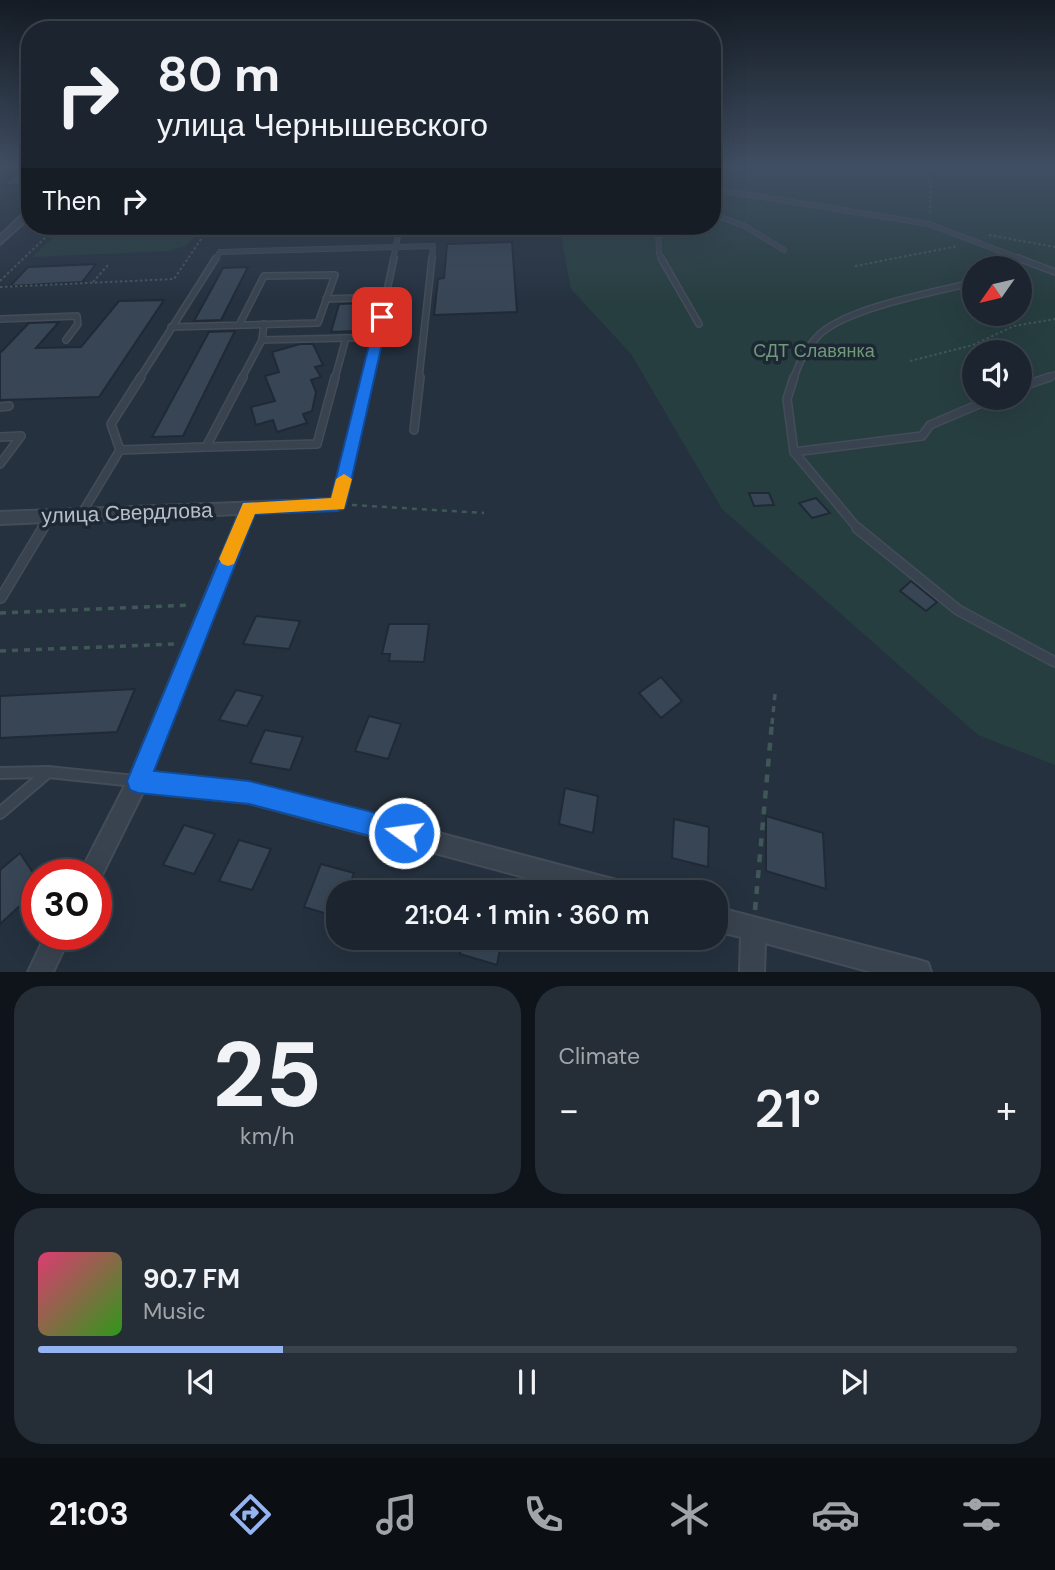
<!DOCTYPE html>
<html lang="en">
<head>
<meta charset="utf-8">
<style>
	:root { --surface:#1c252f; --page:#252d37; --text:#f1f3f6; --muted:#a0a5aa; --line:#3a424b; --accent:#95b2f1 }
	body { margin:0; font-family:"DM Sans",sans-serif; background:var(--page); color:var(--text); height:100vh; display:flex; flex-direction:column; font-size:26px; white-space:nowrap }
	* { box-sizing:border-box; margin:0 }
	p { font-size:23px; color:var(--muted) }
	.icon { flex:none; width:38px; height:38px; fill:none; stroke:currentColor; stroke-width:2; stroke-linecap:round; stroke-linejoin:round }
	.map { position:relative; height:972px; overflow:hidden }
	.side { display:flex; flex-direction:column; gap:14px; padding:14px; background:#0f141a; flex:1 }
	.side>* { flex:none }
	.top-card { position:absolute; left:21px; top:21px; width:700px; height:214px; border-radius:28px; box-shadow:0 7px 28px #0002,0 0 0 2px var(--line); background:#1c252f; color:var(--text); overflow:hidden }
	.needle { width:46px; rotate:236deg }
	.buttons { position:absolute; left:962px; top:256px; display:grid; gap:14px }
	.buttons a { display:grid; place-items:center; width:70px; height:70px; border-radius:50%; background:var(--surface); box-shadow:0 7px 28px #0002,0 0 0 2px var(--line); font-size:35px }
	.speed { position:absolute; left:21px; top:859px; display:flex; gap:14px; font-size:35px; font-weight:700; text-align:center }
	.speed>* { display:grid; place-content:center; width:91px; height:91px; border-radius:50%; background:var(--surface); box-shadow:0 7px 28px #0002,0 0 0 2px var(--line); line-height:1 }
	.speed .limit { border:10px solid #d22; background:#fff; color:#111 }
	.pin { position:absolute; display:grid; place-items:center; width:60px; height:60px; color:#fff; margin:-30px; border-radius:14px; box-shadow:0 4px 10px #0006 }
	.me { position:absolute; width:77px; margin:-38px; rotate:284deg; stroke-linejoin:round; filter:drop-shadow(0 0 5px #0008) }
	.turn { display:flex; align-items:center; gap:24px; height:147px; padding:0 21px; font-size:32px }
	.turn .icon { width:91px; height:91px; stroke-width:2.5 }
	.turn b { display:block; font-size:49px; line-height:60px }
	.then { display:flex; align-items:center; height:66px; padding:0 21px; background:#0003; gap:14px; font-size:26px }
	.big { font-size:52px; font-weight:600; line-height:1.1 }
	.side .widget { flex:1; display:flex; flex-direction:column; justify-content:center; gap:10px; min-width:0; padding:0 24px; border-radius:28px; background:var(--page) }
	.side .dial { align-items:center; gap:0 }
	.dial b { font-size:91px; line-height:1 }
	.song { display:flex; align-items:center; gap:21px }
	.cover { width:84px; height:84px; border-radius:10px; background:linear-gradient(135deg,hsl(340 70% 55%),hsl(110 70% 35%)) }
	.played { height:7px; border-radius:4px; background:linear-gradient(90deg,var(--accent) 25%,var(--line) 25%) }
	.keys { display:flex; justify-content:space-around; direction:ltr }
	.heat { display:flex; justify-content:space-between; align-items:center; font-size:38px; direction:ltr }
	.side .tiles { flex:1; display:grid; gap:14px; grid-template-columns:1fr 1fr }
	.widget:last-child { grid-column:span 2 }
	.trip { position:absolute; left:326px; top:880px; width:402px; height:70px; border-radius:28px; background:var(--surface); box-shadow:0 7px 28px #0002,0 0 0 2px var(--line); font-weight:600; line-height:70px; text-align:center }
	.menu { display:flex; height:112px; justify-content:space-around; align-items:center; background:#0b0f13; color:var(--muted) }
	.menu .icon { width:49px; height:49px }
	.menu .current { color:var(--accent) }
	.menu b { font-size:32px; color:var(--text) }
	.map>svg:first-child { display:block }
	.green { fill:#273e40; fill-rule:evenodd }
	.building { fill:#374555; stroke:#202a36; stroke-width:2 }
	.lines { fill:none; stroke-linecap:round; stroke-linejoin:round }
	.service-far4-casing { stroke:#434c58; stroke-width:6 }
	.service-far3-casing { stroke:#434c58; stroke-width:8 }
	.service-far2-casing { stroke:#434c58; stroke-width:10 }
	.service-far1-casing { stroke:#434c58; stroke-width:12 }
	.service-casing { stroke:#434c58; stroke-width:14 }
	.minor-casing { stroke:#434c58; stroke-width:4 }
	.path-far3 { stroke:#405758; stroke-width:2; stroke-dasharray:2.5 2.5; stroke-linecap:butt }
	.path-far2 { stroke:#405758; stroke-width:2.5; stroke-dasharray:5 5; stroke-linecap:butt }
	.path-far1 { stroke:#405758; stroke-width:3.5; stroke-dasharray:6 6; stroke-linecap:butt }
	.path { stroke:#405758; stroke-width:4.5; stroke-dasharray:8 8; stroke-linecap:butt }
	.service-far4 { stroke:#39434f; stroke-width:4.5 }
	.service-far3 { stroke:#39434f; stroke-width:5 }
	.service-far2 { stroke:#39434f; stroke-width:7 }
	.service-far1 { stroke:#39434f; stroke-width:9 }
	.service { stroke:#39434f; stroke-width:10 }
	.minor { fill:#39434f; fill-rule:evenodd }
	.route { fill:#1a73e8; stroke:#114b97; stroke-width:2 }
	.slow { fill:#f59e0b }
	.labels { text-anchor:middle; stroke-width:7; stroke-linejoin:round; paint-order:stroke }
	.far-park-label { font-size:18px; fill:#6d9a77; stroke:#1e2834 }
	.street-label { font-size:21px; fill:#b6beca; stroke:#1e2834 }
</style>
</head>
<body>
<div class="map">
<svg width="1055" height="972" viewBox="0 0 1055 972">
	<rect width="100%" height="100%" fill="#25313f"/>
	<g class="green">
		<path d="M 712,166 L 1012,166 L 1055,170 L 1055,765 L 978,735 L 722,509 L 631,354 L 571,289 L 559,226 L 712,226 ZM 975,268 L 1020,268 L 1020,313 L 975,313 ZM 975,352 L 1020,352 L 1020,397 L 975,397 Z"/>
		<polygon points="94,227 91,232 183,228 196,235 186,246 169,251 32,257 64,228"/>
	</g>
	<g class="building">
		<polygon points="28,166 30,166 30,184 2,185"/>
		<polygon points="512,242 517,312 434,315 438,279 444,278 447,244"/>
		<polygon points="96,264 82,282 10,286 28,267"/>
		<polygon points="248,267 221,320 194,321 223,268"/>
		<polygon points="164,300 99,397 0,400 0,353 29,323 59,322 36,348 81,347 119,301"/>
		<polygon points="364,303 357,331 331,332 339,304"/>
		<polygon points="235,331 183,436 152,437 209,332"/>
		<polygon points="300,344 313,344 323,365 315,367 321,377 311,380 316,392 312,411 303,414 307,423 277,432 273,420 256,425 251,407 275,401 265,376 279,372 272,352"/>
		<polygon points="749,493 769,493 774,505 754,506"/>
		<polygon points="816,498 830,513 812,518 799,503"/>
		<polygon points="911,581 937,602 926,611 900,591"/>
		<polygon points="256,616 300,621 289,649 243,644"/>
		<polygon points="389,624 429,624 424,662 389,661 390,654 382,654"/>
		<polygon points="661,677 682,701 661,718 639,693"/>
		<polygon points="135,689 117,732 0,738 0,696"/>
		<polygon points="236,690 263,696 247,726 219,720"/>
		<polygon points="369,716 401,724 388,759 355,751"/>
		<polygon points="265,730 303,737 290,770 250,763"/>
		<polygon points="565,788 598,796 593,833 559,824"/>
		<polygon points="766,816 823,833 826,889 766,871"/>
		<polygon points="674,819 709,827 708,867 672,858"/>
		<polygon points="184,825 215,834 194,874 163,865"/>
		<polygon points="239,840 271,849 252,890 219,881"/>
		<polygon points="20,853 37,879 37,890 0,924 0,870"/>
		<polygon points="321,864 354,873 347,892 338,892 338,917 304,907"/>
		<polygon points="463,938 502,938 497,965 460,954"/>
	</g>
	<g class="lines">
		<g class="service-far4-casing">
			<g id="service-far4">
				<polyline points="712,189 929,224 1023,260"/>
				<polyline points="712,214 745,226 784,250"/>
				<polyline points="658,226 659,254 662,260"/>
				<polyline points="215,260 220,252 433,246 432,260"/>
				<polyline points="393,260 400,226"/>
			</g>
		</g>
		<g class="service-far3-casing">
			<g id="service-far3">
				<polyline points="661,258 699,324"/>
				<polyline points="1018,258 1055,272"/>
				<polyline points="326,299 386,297"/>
				<polyline points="0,319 77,316 78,324 66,340"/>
				<polyline points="171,327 318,323 335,275 264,276 239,325"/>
				<polyline points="346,338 378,338"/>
				<polyline points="262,340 346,338 335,378"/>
				<polyline points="140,378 216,258"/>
				<polyline points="242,378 262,340 264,324"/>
				<polyline points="368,378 394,258"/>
				<polyline points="419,378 432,258"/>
				<path d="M 794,378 C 799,362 808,345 821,333 C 851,307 935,292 975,282"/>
				<polyline points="1045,378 1055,375"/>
			</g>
		</g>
		<g class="service-far2-casing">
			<g id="service-far2">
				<polyline points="794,377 787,399 794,452 859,530"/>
				<polyline points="1020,387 1050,377"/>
				<polyline points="0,407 9,406"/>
				<polyline points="414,430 420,377"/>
				<polyline points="0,437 21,436 0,464"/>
				<polyline points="206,447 317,444 335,377"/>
				<polyline points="120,450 111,424 141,377"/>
				<polyline points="794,452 922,436 930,425 996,397"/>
				<polyline points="338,504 369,377"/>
				<polyline points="82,513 120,450 206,447 243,377"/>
				<polyline points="42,530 51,516"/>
			</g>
		</g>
		<g class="service-far1-casing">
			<g id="service-far1">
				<polyline points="857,528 958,610 1055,662"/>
				<polyline points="1,598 43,528"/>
			</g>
		</g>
		<g class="service-casing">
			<g id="service">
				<polyline points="0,773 48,772 135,781"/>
				<polyline points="0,813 47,773"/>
			</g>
		</g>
		<g class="minor-casing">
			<g id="minor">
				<polygon points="27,210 30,210 30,217 0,244 0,236"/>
				<polygon points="338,499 343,500 345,504 343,508 338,509 254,513 152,772 249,783 620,881 628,884 631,892 580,892 249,803 143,792 98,883 96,884 96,875 79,875 131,774 239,514 0,524 0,512"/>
				<polygon points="716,907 919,960 928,963 931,972 871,972 765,943 764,972 740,972 741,937 716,931"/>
				<polygon points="46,934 71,934 53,972 28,972"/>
			</g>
		</g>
		<g class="path-far3">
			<polyline points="927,166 931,187 930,212"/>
			<polyline points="989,235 1055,247"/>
			<polyline points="855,266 958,246"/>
			<polyline points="0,281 50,233"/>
			<polyline points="93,282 108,265"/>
			<polyline points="0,287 174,279 210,226"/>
			<polyline points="910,361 973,345 1014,326 1055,319"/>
		</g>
		<polyline class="path-far2" points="352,505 484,513"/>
		<g class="path-far1">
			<polyline points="0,613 192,605"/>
			<polyline points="0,651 175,644"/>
			<polyline points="772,724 775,694"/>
		</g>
		<polyline class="path" points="755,910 772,722"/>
		<use href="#service-far4" class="service-far4"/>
		<use href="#service-far3" class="service-far3"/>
		<use href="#service-far2" class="service-far2"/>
		<use href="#service-far1" class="service-far1"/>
		<use href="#service" class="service"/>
		<use href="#minor" class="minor"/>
	</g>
	<linearGradient id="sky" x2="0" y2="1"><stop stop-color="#141b23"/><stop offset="0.55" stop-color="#404e63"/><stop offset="1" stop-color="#404e63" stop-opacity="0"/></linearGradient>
	<rect width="1055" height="302" fill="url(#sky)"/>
	<polygon class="route" points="382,314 388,317 346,504 338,511 255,514 154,771 249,781 404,820 413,824 417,833 413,841 404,845 249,804 138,793 130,790 127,781 243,503 331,498 376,317"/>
	<polygon class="slow" points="344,474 352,479 344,509 255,514 234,564 228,566 222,564 219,559 243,503 331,498 336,479"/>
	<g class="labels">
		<g class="far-park-label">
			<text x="814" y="357">СДТ Славянка</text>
		</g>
		<g class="street-label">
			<text transform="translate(127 513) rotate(-2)" y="7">улица Свердлова</text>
		</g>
	</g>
</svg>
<div class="buttons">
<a><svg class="needle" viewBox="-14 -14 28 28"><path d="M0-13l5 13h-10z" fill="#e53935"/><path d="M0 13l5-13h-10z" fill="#a0a5aa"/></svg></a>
<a><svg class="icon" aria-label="sound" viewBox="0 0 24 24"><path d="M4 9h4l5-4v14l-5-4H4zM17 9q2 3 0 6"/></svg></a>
</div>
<div class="speed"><div class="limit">30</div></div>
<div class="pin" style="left:382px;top:317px;background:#d93025"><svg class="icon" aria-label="arrive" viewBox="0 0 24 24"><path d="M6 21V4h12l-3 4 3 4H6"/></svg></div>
<svg class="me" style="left:404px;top:833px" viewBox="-20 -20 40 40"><circle r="17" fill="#1a73e8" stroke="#fff" stroke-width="3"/><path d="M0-11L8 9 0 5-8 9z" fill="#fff"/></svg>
<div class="trip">21:04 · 1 min · 360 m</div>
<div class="top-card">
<div class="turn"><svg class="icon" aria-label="right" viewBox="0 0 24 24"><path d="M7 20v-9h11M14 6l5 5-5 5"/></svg><div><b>80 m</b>улица Чернышевского</div></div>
<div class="then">Then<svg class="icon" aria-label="right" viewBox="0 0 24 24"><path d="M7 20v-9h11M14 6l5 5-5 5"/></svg></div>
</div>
</div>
<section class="side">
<div class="tiles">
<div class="widget dial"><b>25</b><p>km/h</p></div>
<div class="widget"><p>Climate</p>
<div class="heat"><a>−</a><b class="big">21°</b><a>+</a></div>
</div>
<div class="widget">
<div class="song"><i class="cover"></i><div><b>90.7 FM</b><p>Music</p></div></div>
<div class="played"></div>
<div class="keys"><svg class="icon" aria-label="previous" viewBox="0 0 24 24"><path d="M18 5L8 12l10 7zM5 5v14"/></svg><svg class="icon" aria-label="pause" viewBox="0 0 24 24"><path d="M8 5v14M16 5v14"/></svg><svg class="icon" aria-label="next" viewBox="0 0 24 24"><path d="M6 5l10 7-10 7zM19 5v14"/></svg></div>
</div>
</div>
</section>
<nav class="menu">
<b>21:03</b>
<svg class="icon current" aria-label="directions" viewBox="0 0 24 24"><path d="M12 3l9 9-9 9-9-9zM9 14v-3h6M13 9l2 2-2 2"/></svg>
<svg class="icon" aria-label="music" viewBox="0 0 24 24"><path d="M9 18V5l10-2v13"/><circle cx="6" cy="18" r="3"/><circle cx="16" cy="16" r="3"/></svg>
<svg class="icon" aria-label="phone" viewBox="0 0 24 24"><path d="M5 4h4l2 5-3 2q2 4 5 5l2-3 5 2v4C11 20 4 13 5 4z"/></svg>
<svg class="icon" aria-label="climate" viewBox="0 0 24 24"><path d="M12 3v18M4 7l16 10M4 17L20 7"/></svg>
<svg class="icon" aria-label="car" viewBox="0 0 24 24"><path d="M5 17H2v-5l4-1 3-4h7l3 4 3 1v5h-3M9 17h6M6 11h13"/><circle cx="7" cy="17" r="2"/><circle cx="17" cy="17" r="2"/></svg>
<svg class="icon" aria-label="filters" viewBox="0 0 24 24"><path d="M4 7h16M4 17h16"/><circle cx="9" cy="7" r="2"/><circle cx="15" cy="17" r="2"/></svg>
</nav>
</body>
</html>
